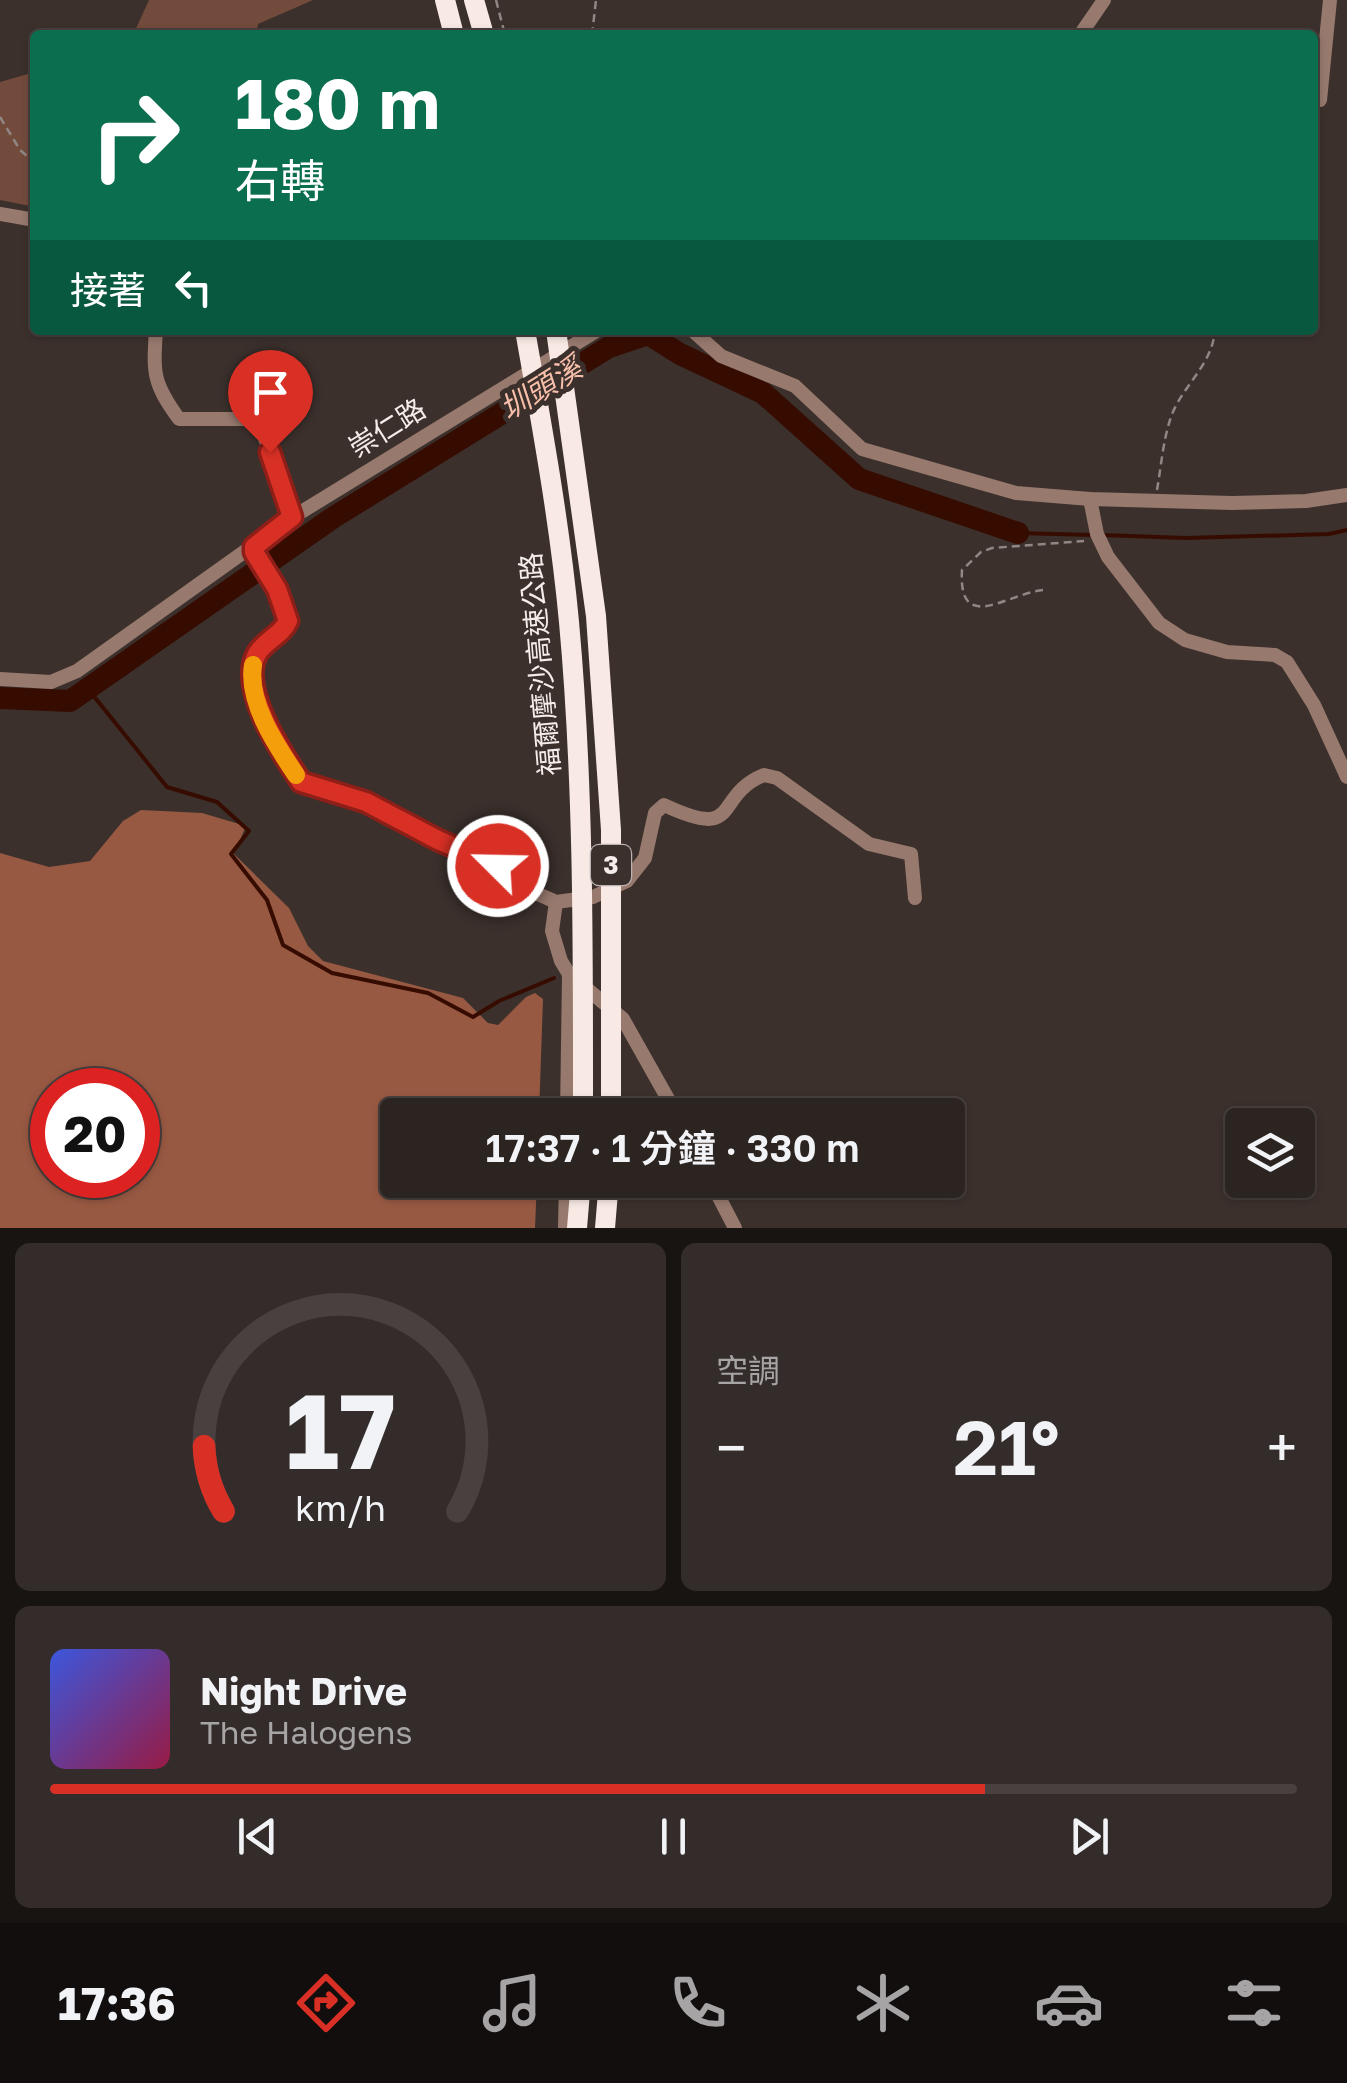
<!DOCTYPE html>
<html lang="zh-TW">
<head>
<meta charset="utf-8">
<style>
	:root { --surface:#2c2421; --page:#342c2a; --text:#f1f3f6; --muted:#a6a4a5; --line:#48413f; --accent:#d93025 }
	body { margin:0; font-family:"Golos Text","Noto Sans TC",sans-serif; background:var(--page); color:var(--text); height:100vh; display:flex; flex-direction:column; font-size:38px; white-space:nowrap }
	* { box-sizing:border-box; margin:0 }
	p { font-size:32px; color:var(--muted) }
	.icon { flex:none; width:55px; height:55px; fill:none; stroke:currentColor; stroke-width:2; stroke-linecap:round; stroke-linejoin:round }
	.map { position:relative; height:1228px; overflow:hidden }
	.panel { display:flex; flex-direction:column; gap:15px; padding:15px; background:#181412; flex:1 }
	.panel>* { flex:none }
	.top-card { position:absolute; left:30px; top:30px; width:1288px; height:305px; border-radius:10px; box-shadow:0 2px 8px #0004,0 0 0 2px var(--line); background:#0b6e4f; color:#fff; overflow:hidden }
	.fabs { position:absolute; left:1225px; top:1108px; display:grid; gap:20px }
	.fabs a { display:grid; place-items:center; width:90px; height:90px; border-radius:10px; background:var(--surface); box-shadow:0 2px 8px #0004,0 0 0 2px var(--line); font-size:50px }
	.speed { position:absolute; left:30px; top:1068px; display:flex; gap:20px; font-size:50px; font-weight:700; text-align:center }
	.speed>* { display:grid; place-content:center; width:130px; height:130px; border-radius:50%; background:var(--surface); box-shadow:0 2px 8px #0004,0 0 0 2px var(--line); line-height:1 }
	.speed .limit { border:15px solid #d22; background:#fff; color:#111 }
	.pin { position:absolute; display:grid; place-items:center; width:85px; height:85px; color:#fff; margin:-102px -42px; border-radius:50% 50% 50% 0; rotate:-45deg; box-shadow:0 0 10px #0007 }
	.pin .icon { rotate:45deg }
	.me { position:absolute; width:110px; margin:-55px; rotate:293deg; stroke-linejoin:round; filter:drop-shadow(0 0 8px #0008) }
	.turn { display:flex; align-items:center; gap:35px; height:210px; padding:0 40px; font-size:45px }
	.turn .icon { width:130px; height:130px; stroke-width:2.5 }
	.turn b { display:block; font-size:70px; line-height:85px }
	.then { display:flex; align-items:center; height:95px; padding:0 40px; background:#0003; gap:20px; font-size:38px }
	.big { font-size:75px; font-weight:600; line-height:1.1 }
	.panel .widget { flex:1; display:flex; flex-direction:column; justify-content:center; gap:15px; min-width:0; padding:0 35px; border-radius:15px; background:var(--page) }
	.panel .dial { align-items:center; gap:0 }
	.dial svg { height:260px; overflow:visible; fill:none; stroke:var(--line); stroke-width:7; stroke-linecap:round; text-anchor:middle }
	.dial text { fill:var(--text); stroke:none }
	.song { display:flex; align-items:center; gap:30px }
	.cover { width:120px; height:120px; border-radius:15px; background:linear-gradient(135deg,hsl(230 70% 55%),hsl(340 70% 35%)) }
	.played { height:10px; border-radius:5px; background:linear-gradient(90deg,var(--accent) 75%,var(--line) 75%) }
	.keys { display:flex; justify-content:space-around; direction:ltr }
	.heat { display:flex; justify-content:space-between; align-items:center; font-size:55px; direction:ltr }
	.panel .tiles { flex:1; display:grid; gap:15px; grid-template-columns:1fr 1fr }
	.widget:last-child { grid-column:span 2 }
	.trip { position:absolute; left:380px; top:1098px; width:585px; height:100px; border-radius:10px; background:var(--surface); box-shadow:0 2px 8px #0004,0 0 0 2px var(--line); font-weight:600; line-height:100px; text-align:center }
	.menu { display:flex; height:160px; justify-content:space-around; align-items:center; background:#120e0d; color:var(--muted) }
	.menu .icon { width:70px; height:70px }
	.menu .current { color:var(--accent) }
	.menu b { font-size:45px; color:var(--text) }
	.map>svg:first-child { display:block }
	.green { fill:#734b3d }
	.forest { fill:#985942; fill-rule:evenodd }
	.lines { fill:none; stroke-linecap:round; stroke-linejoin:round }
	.stream { stroke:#370c00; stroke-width:4 }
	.river { stroke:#370c00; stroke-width:22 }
	.path { stroke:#908784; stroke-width:2.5; stroke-dasharray:8 5; stroke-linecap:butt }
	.minor { stroke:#97796e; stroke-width:14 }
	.highway { stroke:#f8e9e4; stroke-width:20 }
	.highway-bridge { stroke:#f8e9e4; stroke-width:20 }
	.route-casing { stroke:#8d1f18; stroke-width:25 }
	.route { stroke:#d93025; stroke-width:18 }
	.slow { stroke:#f59e0b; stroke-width:18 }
	.labels { text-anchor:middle; stroke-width:10; stroke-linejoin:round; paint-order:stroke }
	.shield { fill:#3b302c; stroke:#bcb4b2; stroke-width:2.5 }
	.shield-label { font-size:25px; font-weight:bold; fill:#f4edeb }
	.street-label { font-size:28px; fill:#f4edeb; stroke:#3b302c }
	.water-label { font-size:30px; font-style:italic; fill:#f7beaa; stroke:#3b302c }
</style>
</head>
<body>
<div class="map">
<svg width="1347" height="1228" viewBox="0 0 1347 1228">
	<rect width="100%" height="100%" fill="#3b302c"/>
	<g class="green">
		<polygon points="149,0 313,0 258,24 256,35 133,35"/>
		<polygon points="35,72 35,207 0,200 0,82"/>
	</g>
	<path class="forest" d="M 141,810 L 202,813 L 246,826 L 234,854 L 289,908 L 308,946 L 323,961 L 463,998 L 488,1023 L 498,1025 L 526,997 L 535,993 L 543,999 L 539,1115 L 398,1115 L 398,1180 L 537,1180 L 535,1228 L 0,1228 L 0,853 L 49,867 L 90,861 L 123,821 ZM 52,1090 L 138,1090 L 138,1175 L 52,1175 Z"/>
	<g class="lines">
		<g class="stream">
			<polyline points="1018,533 1093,535"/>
			<polyline points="1102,535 1186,538 1329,534 1347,530"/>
			<polyline points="88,689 167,787 217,802 249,831 231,854 267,900 283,945 332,973 428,993 473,1017 499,1001 554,978"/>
		</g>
		<polyline class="river" points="0,698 70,701 334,517 609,347 648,334 680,354 763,393 859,479 1018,533"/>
		<g class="path">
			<polyline points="496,0 505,35"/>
			<polyline points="592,35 596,0"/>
			<polyline points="0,117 20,150 35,163"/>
			<polyline points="1317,184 1313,171 1319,111"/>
			<path d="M 1157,490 C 1161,467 1163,442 1170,420 C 1180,387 1212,367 1215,330"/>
			<path d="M 1043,590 C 1006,594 958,635 962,570 L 981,552 L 992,548 L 1084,541"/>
		</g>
		<g class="minor">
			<polyline points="1080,35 1104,0"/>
			<polyline points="1320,100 1330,0"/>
			<polyline points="0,214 35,220"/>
			<path d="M 156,330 C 153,374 153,383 179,419 L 258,419 L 293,517"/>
			<polyline points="692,330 721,356 795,386 862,449 1016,493 1090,499 1232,503 1306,501 1347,495"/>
			<polyline points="1090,499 1097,534 1108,557 1159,623 1185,640 1227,652 1275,655 1287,662 1314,705 1347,777"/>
			<path d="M 253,547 L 277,589 L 289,621 C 281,635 265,641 257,654 C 238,689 282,753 301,782 L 366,801 L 438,840 L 499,866 L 529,890 L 556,902 L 593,897 L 627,881 L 645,858 L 655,813 L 664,805 C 743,842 712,796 764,775 L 777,778 L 869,844 L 911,854 L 915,898"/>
			<polyline points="0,679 51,682 77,671 293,517 598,330"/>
			<polyline points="556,902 552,931 561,961 569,974 623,1019 677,1115"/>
			<polyline points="567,1115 569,974"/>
			<polyline points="710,1180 735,1228"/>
			<polyline points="565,1228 566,1180"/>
		</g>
		<g class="highway">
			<polyline points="445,0 454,35"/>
			<polyline points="474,0 484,35"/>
			<polyline points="577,1228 581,1180"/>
			<polyline points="605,1228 609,1180"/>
		</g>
		<g class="highway-bridge">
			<path d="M 525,330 C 542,427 560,524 569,622 C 584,786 583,951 583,1115"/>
			<polyline points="556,330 596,616 611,830 611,1115"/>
		</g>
	</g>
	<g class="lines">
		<g class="route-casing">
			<path id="route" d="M 270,452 L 292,517 L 254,547 L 254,552 L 277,589 L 288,621 C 282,635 264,641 257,654 C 238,689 282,753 301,782 L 366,802 L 438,840 L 498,866"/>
		</g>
		<use href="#route" class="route"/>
		<path class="slow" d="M 253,665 C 247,702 276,745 296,775"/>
	</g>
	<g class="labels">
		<rect class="shield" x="591" y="845" width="40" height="40" rx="8"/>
		<g class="shield-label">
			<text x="611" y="874">3</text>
		</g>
		<g class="street-label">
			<text transform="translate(387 428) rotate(-32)" y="10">崇仁路</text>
			<text transform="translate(540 664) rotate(-95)" y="10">福爾摩沙高速公路</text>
		</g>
		<g class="water-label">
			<text transform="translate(541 389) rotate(-32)" y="10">圳頭溪</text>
		</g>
	</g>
</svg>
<div class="fabs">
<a><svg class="icon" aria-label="layers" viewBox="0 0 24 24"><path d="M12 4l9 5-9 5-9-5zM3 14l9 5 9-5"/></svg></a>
</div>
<div class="speed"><div class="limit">20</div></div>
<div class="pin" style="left:270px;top:452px;background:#d93025"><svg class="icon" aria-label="arrive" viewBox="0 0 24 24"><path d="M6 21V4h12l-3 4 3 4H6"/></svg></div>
<svg class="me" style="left:498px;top:866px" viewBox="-20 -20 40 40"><circle r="17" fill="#d93025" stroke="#fff" stroke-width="3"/><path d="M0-11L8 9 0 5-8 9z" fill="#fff"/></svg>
<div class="trip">17:37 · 1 分鐘 · 330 m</div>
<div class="top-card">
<div class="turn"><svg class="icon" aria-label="right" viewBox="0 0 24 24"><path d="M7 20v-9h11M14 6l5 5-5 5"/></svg><div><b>180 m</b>右轉</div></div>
<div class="then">接著<svg class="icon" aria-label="left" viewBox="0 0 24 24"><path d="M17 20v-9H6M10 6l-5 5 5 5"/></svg></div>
</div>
</div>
<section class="panel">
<div class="tiles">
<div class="widget dial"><svg viewBox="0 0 100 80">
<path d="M14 69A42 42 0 1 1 86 69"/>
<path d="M14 69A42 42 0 0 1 8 49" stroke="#d93025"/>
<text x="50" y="56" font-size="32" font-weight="700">17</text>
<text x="50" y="72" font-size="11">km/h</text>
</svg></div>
<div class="widget"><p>空調</p>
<div class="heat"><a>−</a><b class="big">21°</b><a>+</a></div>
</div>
<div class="widget">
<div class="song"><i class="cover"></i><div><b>Night Drive</b><p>The Halogens</p></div></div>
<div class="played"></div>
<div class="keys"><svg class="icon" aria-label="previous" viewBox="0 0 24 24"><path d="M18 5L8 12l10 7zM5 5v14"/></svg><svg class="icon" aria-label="pause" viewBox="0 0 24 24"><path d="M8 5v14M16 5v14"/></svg><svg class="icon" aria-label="next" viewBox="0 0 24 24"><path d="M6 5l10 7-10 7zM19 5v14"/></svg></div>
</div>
</div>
</section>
<nav class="menu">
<b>17:36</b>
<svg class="icon current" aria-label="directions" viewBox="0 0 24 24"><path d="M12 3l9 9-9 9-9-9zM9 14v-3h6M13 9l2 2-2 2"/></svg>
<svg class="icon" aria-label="music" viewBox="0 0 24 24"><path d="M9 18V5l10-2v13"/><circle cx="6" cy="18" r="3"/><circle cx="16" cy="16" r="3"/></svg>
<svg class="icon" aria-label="phone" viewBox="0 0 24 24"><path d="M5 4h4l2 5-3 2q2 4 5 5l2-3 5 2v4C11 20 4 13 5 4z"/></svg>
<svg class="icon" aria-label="climate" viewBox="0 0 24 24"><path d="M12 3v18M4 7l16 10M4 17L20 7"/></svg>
<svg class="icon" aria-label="car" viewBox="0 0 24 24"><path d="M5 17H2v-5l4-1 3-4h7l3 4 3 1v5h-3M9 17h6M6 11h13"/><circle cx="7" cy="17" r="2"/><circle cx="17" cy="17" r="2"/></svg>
<svg class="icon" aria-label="filters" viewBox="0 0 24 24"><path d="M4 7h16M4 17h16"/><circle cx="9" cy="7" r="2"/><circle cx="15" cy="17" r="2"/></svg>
</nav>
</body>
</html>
